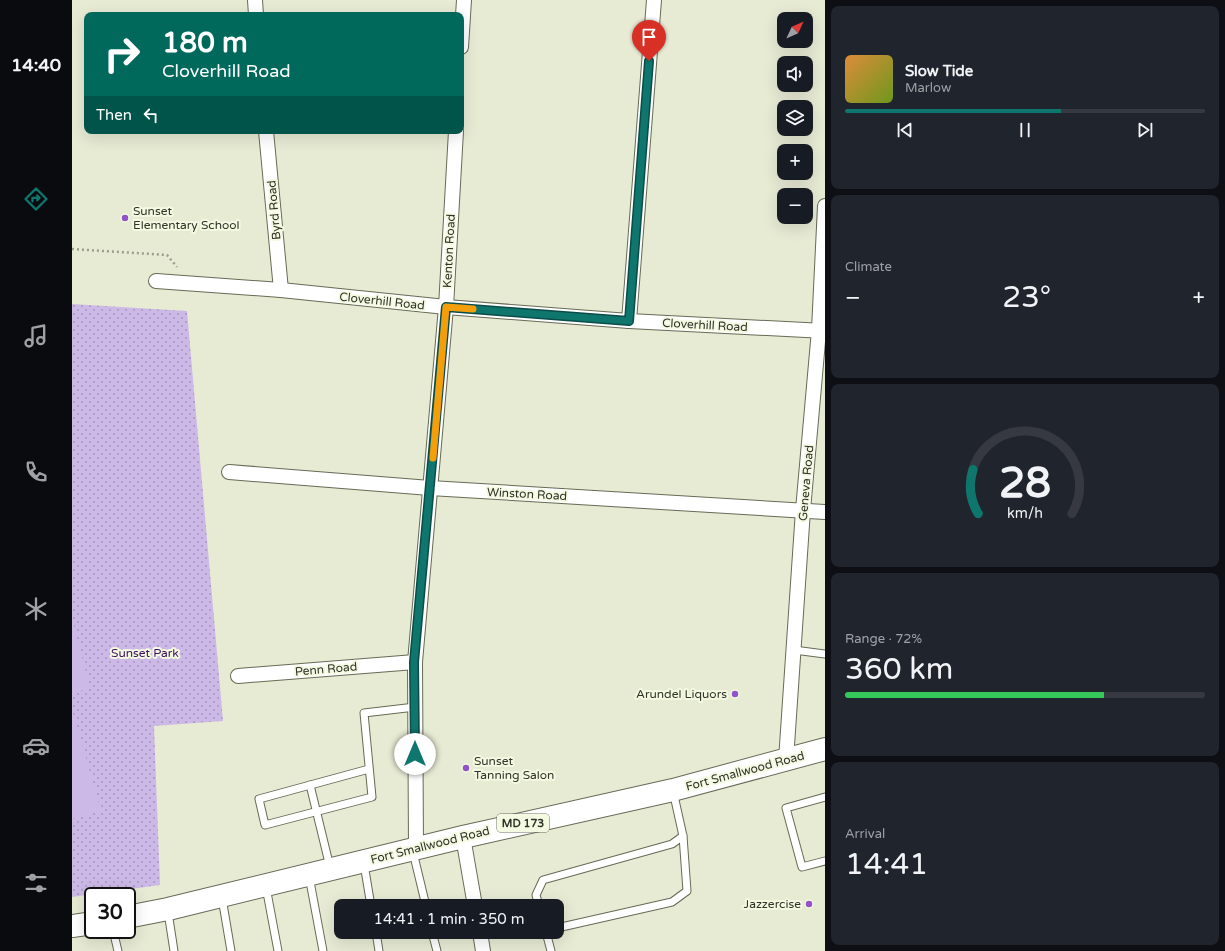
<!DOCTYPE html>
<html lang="en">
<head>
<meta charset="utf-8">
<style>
	:root { --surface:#171b24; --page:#20242c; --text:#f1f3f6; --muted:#9ea1a6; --line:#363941; --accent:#0f766e }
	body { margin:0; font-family:"Varela Round",sans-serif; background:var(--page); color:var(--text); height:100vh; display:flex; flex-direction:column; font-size:15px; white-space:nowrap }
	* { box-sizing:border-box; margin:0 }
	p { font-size:13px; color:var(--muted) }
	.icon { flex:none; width:22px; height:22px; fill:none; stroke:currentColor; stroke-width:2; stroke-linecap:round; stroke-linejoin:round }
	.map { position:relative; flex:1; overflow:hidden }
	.panel { display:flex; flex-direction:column; gap:6px; padding:6px; background:#0d0f14; width:400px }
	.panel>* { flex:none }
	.guide { position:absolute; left:12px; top:12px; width:380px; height:122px; border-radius:8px; box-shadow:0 4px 16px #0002; background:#00695c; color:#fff; overflow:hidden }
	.needle { width:26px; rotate:46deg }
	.fabs { position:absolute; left:705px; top:12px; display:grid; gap:8px }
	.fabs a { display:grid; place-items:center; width:36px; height:36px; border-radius:8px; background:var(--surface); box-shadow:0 4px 16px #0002; font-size:20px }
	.speed { position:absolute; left:12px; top:887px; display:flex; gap:8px; font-size:20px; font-weight:700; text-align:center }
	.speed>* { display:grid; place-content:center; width:52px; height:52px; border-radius:50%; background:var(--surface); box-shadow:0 4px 16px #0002; line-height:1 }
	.speed .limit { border:2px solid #111; border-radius:6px; background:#fff; color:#111 }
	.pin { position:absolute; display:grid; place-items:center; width:34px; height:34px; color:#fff; margin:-41px -17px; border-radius:50% 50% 50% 0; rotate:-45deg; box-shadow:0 0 4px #0007 }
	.pin .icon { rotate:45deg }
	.me { position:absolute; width:44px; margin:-22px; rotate:0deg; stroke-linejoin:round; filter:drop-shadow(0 0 3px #0008) }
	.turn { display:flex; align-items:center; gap:14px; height:84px; padding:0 12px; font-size:18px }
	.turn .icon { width:52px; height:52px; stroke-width:2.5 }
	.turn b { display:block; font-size:28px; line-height:34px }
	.then { display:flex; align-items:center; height:38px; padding:0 12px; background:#0003; gap:8px; font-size:15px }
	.big { font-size:30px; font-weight:600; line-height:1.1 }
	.panel .card { flex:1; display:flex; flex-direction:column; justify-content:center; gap:6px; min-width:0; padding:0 14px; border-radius:8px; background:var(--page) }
	.panel .dial { align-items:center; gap:0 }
	.dial svg { height:104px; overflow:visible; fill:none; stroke:var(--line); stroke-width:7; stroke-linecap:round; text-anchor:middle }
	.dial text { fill:var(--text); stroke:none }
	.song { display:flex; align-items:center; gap:12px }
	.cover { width:48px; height:48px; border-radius:6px; background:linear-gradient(135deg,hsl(30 70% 55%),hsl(80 70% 35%)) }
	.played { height:4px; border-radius:2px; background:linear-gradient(90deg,var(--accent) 60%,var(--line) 60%) }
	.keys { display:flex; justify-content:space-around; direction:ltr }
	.heat { display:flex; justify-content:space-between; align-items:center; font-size:22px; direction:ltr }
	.charge { height:6px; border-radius:3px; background:linear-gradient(90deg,#34c759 72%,var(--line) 0) }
	.trip { position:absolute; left:262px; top:899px; width:230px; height:40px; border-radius:8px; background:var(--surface); box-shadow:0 4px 16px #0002; font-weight:600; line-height:40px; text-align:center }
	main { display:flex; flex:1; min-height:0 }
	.menu { display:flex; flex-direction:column; width:72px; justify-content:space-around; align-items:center; background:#090b0e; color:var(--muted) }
	.menu .icon { width:28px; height:28px }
	.menu .active { color:var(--accent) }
	.menu b { font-size:18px; color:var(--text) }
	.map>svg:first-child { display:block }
	.grass { fill:url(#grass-dots) }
	.garden { fill:#cdb9e7 }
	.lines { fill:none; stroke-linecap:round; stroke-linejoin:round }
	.lane-casing { stroke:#676a56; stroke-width:9 }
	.street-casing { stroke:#676a56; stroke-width:16 }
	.primary-casing { stroke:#676a56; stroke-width:24 }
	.path { stroke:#9a9e8c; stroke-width:2.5; stroke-dasharray:2 3; stroke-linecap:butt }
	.lane { stroke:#fff; stroke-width:7 }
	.street { stroke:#fff; stroke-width:14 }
	.primary { stroke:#fff; stroke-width:22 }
	.route-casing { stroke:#0a4d48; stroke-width:10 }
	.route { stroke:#0f766e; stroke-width:7 }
	.slow { stroke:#f59e0b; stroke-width:7 }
	.poi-dot { fill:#9053c9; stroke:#f4f9e1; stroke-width:1.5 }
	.labels { text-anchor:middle; stroke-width:4; stroke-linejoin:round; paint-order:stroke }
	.shield { fill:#f4f9e1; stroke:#6b6e60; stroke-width:1 }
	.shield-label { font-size:11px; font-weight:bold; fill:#303229 }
	.street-label { font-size:12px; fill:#303229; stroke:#f4f9e1 }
	.poi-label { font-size:12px; fill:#303229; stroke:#f4f9e1; text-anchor:start }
	.park-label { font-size:12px; fill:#3c0e60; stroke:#f4f9e1 }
</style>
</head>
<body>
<main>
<nav class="menu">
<b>14:40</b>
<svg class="icon active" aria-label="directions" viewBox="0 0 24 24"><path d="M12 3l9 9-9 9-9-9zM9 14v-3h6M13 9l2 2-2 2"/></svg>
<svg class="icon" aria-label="music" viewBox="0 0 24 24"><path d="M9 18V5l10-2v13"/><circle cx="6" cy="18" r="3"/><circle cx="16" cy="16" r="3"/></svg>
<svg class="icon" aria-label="phone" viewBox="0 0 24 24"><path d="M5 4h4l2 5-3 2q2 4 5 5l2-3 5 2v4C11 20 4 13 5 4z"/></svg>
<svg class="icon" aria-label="climate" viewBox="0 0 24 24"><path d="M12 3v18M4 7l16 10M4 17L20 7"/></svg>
<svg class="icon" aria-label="car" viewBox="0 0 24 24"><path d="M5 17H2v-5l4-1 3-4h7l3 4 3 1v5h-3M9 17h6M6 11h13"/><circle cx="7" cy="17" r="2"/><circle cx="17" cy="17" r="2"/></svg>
<svg class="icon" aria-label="filters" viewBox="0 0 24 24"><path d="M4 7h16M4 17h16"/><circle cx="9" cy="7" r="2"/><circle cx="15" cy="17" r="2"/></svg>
</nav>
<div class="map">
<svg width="753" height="951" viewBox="0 0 753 951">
	<defs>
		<pattern id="grass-dots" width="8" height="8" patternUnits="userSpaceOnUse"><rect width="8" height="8" fill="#cdb9e7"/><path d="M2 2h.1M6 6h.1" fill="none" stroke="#a797bb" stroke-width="1.8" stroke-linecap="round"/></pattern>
	</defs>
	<rect width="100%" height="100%" fill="#e7ebd4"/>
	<polygon class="grass" points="0,304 115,311 151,721 82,726 88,885 0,897"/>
	<g class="garden">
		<polygon points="0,619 18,688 0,693"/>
		<polygon points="0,709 29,811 0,819"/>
	</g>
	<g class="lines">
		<g class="lane-casing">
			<g id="lane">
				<polyline points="722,650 753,654"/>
				<polyline points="297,769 187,799 193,825 300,797 292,713 343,707"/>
				<polyline points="238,785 258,867"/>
				<polyline points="753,797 714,808 730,867 753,861"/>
				<polyline points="341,852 354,906"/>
				<polyline points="292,864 299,906"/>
				<polyline points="237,876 251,951"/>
				<polyline points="194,887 206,951"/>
				<polyline points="150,898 159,951"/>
				<polyline points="467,906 464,895 471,880 600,844 611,836 601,791"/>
				<polyline points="96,912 102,951"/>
				<polyline points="485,928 600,902 615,891 611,836"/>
				<polyline points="41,930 46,951"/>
				<polyline points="304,932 307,951"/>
				<polyline points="360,932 365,951"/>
				<polyline points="474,932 479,951"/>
			</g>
		</g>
		<g class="street-casing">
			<g id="street">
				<polyline points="183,0 184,15"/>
				<polyline points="389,47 392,0"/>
				<polyline points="194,131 209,290"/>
				<polyline points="84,281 209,290 374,307 557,321 753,331"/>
				<polyline points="557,321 582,0"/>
				<polyline points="157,472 358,488 753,512"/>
				<polyline points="166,676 343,662"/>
				<polyline points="714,760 731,510 747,330 753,206"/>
				<polyline points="391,837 403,906"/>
				<polyline points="344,849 343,662 374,307 384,131"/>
				<polyline points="408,932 411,951"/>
			</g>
		</g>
		<g class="primary-casing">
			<g id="primary">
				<polyline points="55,917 96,909 391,837 601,790 753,749"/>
				<polyline points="0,926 21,923"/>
			</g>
		</g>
		<polyline class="path" points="0,249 95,255 105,267"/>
		<use href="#lane" class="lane"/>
		<use href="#street" class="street"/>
		<use href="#primary" class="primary"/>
	</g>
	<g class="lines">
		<g class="route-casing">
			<polyline id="route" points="343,754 342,662 374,307 557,321 577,61"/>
		</g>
		<use href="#route" class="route"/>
		<polyline class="slow" points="361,458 374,307 401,309"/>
	</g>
	<g class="poi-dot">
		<circle cx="53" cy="218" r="4"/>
		<circle cx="663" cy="694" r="4"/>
		<circle cx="394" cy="768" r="4"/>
		<circle cx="737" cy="904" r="4"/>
	</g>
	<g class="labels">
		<rect class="shield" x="425" y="814" width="52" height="18" rx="3"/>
		<g class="shield-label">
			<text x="451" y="827">MD 173</text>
		</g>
		<g class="street-label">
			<text transform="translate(202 210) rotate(-95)" y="4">Byrd Road</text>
			<text transform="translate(377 251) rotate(-87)" y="4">Kenton Road</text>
			<text transform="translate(310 301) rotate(6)" y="4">Cloverhill Road</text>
			<text transform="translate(633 325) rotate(3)" y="4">Cloverhill Road</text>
			<text transform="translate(734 483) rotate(-85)" y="4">Geneva Road</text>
			<text transform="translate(455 494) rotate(3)" y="4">Winston Road</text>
			<text transform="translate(254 669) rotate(-5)" y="4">Penn Road</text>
			<text transform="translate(673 771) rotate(-15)" y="4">Fort Smallwood Road</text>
			<text transform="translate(358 845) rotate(-14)" y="4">Fort Smallwood Road</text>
		</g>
		<g class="poi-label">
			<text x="61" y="215">Sunset<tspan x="61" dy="14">Elementary School</tspan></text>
			<text x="655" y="698" text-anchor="end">Arundel Liquors</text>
			<text x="402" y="765">Sunset<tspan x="402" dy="14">Tanning Salon</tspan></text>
			<text x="729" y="908" text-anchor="end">Jazzercise</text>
		</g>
		<g class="park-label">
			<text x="73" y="657">Sunset Park</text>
		</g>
	</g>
</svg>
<div class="fabs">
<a><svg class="needle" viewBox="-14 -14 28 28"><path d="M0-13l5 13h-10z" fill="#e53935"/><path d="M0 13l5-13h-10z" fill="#9ea1a6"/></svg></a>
<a><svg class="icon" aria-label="sound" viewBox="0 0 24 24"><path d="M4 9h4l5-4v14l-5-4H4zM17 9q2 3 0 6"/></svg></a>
<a><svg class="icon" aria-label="layers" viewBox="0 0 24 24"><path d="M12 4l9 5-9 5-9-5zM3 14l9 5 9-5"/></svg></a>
<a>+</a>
<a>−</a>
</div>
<div class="speed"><div class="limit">30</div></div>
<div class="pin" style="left:577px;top:61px;background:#d93025"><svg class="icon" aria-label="arrive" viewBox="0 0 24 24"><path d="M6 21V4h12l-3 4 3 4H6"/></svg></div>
<svg class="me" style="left:343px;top:754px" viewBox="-20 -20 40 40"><circle r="19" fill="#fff"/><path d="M0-13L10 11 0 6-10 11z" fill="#0f766e"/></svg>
<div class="trip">14:41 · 1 min · 350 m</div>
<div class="guide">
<div class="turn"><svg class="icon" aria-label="right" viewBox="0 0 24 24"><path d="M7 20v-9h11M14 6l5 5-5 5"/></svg><div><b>180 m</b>Cloverhill Road</div></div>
<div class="then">Then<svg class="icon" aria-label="left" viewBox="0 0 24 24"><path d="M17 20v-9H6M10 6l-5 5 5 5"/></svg></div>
</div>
</div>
<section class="panel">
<div class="card">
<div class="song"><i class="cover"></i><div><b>Slow Tide</b><p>Marlow</p></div></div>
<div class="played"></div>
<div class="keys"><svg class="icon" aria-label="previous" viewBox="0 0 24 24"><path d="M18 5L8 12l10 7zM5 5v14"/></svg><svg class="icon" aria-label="pause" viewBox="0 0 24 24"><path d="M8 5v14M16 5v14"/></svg><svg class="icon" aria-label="next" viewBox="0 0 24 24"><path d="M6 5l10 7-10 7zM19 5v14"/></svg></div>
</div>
<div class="card"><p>Climate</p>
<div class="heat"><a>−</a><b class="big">23°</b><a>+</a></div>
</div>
<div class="card dial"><svg viewBox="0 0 100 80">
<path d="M14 69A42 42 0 1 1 86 69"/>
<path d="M14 69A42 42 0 0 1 10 35" stroke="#0f766e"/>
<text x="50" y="56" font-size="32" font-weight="700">28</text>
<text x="50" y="72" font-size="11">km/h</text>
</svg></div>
<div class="card"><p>Range · 72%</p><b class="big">360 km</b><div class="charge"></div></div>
<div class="card"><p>Arrival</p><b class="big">14:41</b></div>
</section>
</main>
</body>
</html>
